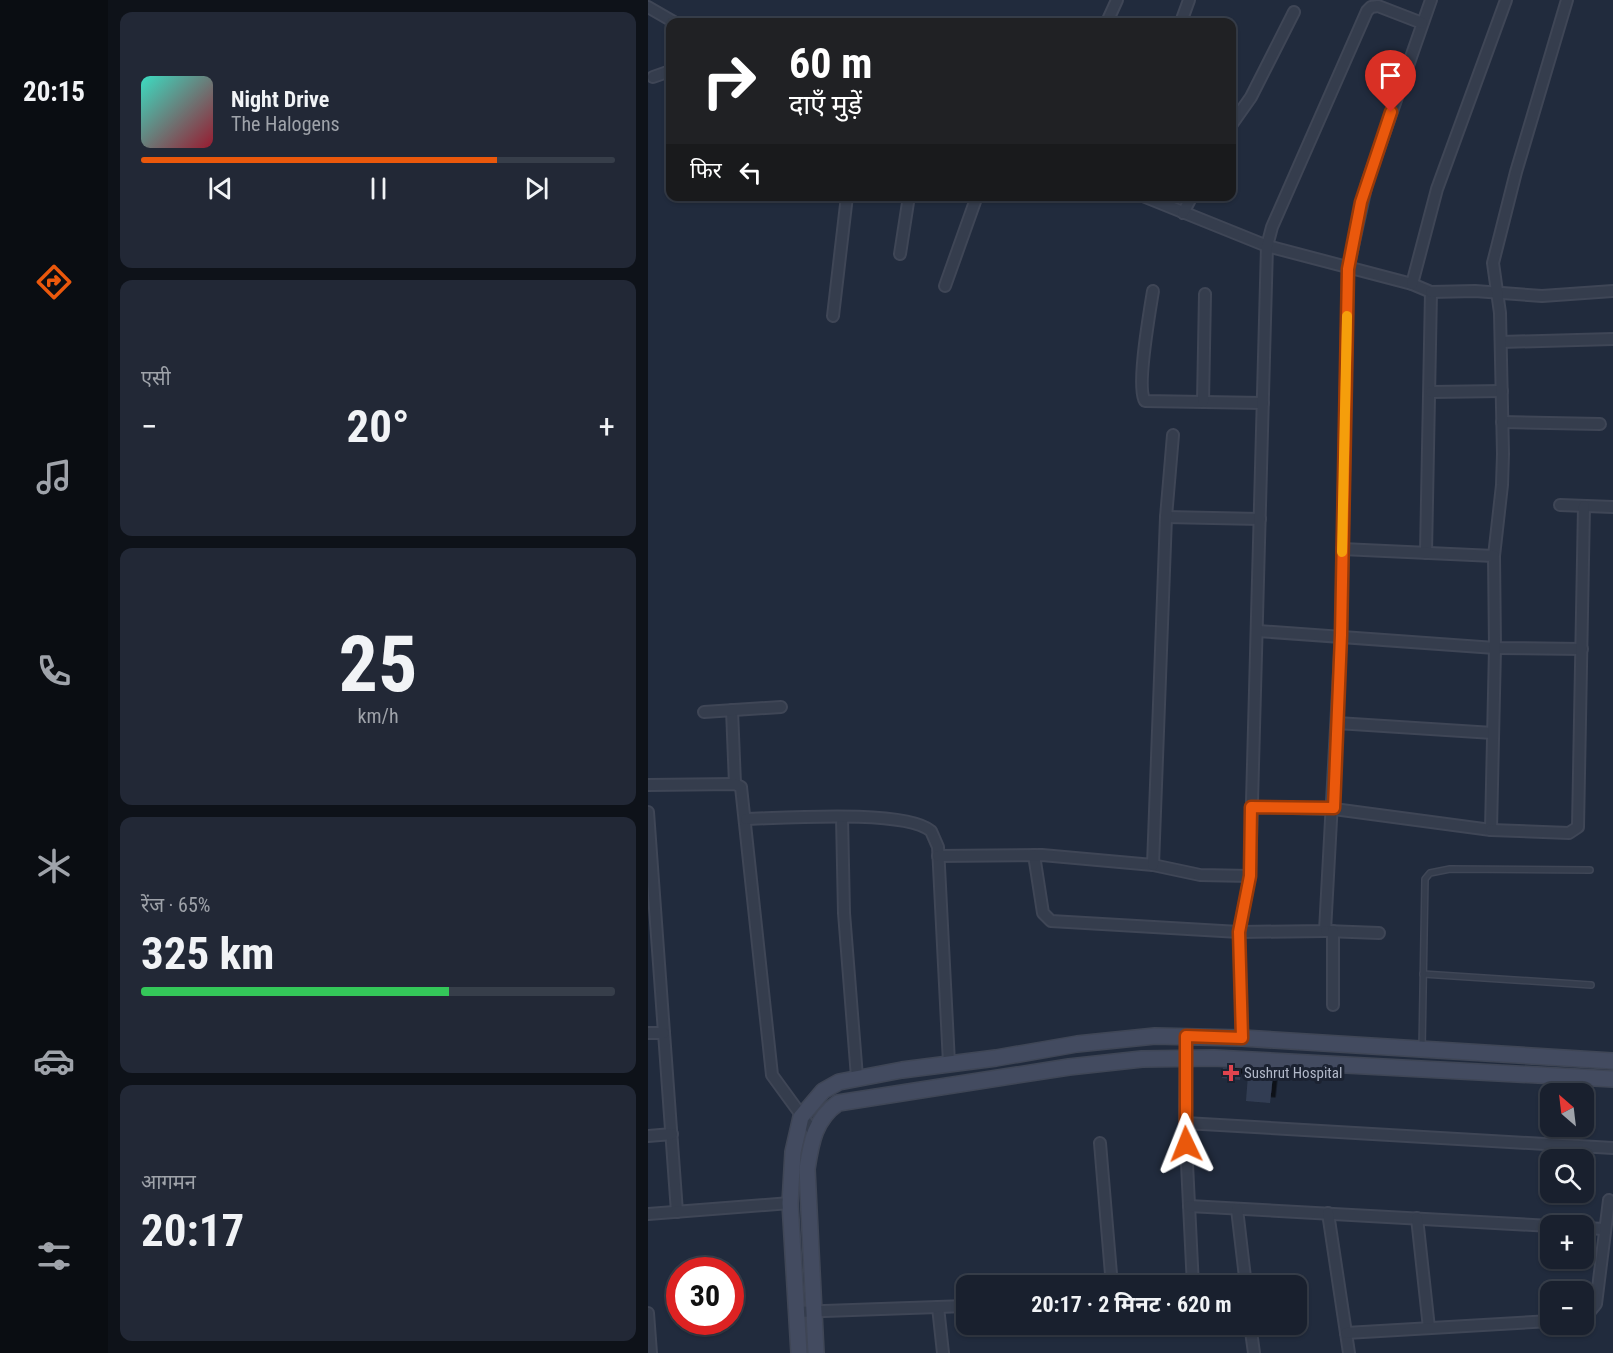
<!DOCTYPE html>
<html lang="hi">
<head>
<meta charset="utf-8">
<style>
	:root { --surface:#19202e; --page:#222836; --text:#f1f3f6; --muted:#9fa3aa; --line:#373e4a; --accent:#ea580c }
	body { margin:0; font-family:"Roboto Condensed","Noto Sans Devanagari",sans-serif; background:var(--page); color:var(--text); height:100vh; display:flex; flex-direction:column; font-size:22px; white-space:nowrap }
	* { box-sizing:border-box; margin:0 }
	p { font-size:20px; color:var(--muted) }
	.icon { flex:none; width:33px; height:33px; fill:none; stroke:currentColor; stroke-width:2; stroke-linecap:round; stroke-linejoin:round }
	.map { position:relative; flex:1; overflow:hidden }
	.panel { display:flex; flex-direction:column; gap:12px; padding:12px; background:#0e1219; width:540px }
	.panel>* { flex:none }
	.banner { position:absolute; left:18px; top:18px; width:570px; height:183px; border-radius:12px; box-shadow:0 2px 4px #0004,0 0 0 2px var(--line); background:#202124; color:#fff; overflow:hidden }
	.needle { width:39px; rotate:332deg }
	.tools { position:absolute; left:892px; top:1083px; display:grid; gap:12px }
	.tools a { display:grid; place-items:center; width:54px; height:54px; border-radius:12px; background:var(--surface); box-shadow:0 2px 4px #0004,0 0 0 2px var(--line); font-size:30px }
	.speed { position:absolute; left:18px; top:1257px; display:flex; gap:12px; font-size:30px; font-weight:700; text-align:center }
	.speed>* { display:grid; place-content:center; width:78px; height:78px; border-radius:50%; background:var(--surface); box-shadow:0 2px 4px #0004,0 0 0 2px var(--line); line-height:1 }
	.speed .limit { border:9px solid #d22; background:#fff; color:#111 }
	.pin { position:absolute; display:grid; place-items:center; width:51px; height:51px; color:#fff; margin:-62px -26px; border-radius:50% 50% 50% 0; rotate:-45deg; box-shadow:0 0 6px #0007 }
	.pin .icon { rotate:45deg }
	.me { position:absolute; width:66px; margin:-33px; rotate:358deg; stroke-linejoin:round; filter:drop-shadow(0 0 4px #0008) }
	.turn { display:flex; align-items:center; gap:21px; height:126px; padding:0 24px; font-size:27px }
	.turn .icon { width:78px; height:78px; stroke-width:2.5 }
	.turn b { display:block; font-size:42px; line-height:51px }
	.then { display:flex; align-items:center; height:57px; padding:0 24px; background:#0003; gap:12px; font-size:22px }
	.big { font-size:45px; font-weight:700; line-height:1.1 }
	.panel .widget { flex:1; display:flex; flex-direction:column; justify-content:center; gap:9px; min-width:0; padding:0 21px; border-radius:12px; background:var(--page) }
	.panel .dial { align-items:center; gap:0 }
	.dial b { font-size:78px; line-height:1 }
	.song { display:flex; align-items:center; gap:18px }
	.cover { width:72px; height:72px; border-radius:9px; background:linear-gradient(135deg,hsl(170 70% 55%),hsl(350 70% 35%)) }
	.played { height:6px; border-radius:3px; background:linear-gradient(90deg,var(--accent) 75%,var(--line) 75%) }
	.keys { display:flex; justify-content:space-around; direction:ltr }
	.heat { display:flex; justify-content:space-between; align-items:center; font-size:33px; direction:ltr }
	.charge { height:9px; border-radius:4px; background:linear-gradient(90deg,#34c759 65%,var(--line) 0) }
	.trip { position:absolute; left:308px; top:1275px; width:351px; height:60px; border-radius:12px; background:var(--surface); box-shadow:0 2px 4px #0004,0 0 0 2px var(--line); font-weight:700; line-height:60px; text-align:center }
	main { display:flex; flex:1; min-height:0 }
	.dock { display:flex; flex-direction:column; width:108px; justify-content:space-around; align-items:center; background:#0a0d12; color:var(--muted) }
	.dock .icon { width:42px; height:42px }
	.dock .selected { color:var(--accent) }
	.dock b { font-size:27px; color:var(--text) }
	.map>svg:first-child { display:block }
	.building { fill:#333e53; filter:url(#shadow) }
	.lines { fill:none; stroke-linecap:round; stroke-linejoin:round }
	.lane-casing { stroke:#3f4656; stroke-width:8 }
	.street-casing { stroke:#3f4656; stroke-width:14 }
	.secondary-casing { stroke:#3f4656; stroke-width:18 }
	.lane { stroke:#353d4d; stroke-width:5 }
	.street { stroke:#353d4d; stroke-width:10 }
	.secondary { stroke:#434b60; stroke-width:15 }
	.route-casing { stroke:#983908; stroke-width:15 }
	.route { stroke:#ea580c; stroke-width:10 }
	.slow { stroke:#f59e0b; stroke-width:10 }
	.health-dot { fill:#e0444e; stroke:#1b2231; stroke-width:2 }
	.labels { text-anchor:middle; stroke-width:6; stroke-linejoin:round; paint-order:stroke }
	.poi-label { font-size:15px; fill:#b1b8c8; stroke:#1b2231; text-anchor:start }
</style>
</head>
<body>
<main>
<nav class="dock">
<b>20:15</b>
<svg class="icon selected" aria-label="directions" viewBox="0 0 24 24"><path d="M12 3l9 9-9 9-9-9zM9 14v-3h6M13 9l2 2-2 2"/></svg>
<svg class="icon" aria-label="music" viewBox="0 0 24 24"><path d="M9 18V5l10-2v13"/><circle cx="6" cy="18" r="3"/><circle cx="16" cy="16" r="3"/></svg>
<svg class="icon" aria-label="phone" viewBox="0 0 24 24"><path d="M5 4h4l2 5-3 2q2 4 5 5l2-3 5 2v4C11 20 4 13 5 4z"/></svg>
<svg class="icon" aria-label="climate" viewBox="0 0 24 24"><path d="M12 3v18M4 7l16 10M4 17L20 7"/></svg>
<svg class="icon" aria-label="car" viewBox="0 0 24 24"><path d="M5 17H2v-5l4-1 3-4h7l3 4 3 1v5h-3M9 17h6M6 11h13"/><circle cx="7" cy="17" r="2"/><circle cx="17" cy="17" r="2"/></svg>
<svg class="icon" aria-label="filters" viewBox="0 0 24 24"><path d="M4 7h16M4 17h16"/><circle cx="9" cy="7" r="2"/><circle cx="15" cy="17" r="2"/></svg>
</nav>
<section class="panel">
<div class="widget">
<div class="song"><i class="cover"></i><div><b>Night Drive</b><p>The Halogens</p></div></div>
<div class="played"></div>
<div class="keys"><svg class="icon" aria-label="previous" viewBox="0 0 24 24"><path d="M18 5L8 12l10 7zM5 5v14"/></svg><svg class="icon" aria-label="pause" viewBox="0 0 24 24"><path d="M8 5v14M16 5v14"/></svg><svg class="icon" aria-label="next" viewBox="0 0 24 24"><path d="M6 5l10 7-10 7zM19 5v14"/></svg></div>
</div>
<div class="widget"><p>एसी</p>
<div class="heat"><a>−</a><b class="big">20°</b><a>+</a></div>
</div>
<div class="widget dial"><b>25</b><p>km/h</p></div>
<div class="widget"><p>रेंज · 65%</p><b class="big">325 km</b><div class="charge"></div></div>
<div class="widget"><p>आगमन</p><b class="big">20:17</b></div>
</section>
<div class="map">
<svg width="965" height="1353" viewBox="0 0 965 1353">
	<defs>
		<filter id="shadow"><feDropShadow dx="5.5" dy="-5.5" stdDeviation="0" flood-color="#0009"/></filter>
	</defs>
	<rect width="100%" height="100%" fill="#212b3d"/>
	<g class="building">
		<polygon points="601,1063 626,1065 622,1103 598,1101"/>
		<polygon points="575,1068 593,1070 592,1080 574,1078"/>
	</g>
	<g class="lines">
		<g class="lane-casing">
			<g id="lane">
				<polyline points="775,974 943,985"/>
				<polyline points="774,1049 777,879 782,873 802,869 942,870"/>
			</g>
		</g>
		<g class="street-casing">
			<g id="street">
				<polyline points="0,7 26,22"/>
				<polyline points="459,22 469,0"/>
				<polyline points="533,22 541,0"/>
				<polyline points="5,77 22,71"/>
				<polyline points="584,124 603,97 646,12"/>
				<polyline points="495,196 619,246 764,284 783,292 778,553"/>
				<polyline points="535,213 544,196"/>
				<polyline points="252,254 261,196"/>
				<polyline points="764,284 789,189 858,0"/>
				<polyline points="297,286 329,196"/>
				<path d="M 505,291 C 502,310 488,388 497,401 L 615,403"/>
				<polyline points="783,292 827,291 894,296 965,291"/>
				<polyline points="185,316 199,196"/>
				<polyline points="853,342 965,339"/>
				<polyline points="783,392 854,391"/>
				<polyline points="555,402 557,294"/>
				<polyline points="854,422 952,424"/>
				<polyline points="912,505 965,507"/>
				<polyline points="518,517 612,519"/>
				<polyline points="846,556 854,485 855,454 852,313 845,263 868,172 919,0"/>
				<polyline points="610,631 847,648 934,649"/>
				<polyline points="84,710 87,784"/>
				<polyline points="56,712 133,707"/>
				<polyline points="689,723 845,733"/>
				<polyline points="0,785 87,784 93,787 124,1075 167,1134"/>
				<polyline points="603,807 686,809 843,830 847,648 846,556 694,549"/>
				<polyline points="0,812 29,1212"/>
				<polyline points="194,817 196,913 209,1077"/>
				<path d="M 98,819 C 135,818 257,809 283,831 L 290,847 L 301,1063"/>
				<polyline points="843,830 921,833 930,827 936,506"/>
				<polyline points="386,855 395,913 403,921 591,932 677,931 693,635 700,269 719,183 783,0"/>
				<polyline points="290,856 394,855 505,865 552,875 602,876"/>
				<polyline points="505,865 518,517 525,435"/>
				<polyline points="678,931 731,933"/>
				<polyline points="685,931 685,1005"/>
				<polyline points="0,1033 16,1033"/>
				<polyline points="538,1037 537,1123 545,1286"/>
				<polyline points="594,1038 591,932 602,876 619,246 624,227 719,11 723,7 730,6 774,23"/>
				<polyline points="537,1123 965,1148"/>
				<polyline points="0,1136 24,1134"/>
				<polyline points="452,1143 464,1286"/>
				<polyline points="541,1206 903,1226"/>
				<polyline points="589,1209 598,1286"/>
				<polyline points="680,1213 701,1353"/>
				<polyline points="0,1214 142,1203"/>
				<polyline points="769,1218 781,1328"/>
				<polyline points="936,1228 957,1229"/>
				<polyline points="290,1307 295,1353"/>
				<polyline points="148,1312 318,1306"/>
				<polyline points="0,1313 3,1353"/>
				<polyline points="936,1319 948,1304 961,1200"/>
				<polyline points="602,1324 606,1353"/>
				<polyline points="698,1333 903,1321"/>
			</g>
		</g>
		<g class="secondary-casing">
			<g id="secondary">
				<polyline points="151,1353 142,1203 145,1152 153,1117 175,1091 191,1082 254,1070 348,1058 429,1044 507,1036 594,1038 965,1061"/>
				<path d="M 168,1353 L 159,1169 C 163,1142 167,1119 190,1103 L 421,1067 L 494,1059 L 566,1058 L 965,1079"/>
			</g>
		</g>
		<use href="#lane" class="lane"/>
		<use href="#street" class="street"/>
		<use href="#secondary" class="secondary"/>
	</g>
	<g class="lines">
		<g class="route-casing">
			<polyline id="route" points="538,1144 538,1036 594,1038 591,932 602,876 603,807 686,808 693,635 700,269 713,202 743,112"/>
		</g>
		<use href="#route" class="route"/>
		<polyline class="slow" points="694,552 699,316"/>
	</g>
	<path class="health-dot" d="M580 1064h6v6h6v6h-6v6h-6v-6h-6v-6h6z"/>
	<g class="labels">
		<g class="poi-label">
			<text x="596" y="1078">Sushrut Hospital</text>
		</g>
	</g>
</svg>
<div class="tools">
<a><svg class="needle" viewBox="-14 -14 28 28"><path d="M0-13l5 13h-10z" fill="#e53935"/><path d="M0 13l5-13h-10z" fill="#9fa3aa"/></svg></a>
<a><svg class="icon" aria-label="search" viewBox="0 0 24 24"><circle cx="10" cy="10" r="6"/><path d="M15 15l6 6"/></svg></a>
<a>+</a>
<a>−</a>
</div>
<div class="speed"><div class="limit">30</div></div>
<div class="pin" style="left:743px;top:112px;background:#d93025"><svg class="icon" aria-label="arrive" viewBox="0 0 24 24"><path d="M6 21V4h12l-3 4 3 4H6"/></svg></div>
<svg class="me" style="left:538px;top:1144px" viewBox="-20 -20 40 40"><path d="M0-17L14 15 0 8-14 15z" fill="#ea580c" stroke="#fff" stroke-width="4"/></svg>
<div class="trip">20:17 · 2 मिनट · 620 m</div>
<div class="banner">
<div class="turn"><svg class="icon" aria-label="right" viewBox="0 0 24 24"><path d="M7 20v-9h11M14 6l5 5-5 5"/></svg><div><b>60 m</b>दाएँ मुड़ें</div></div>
<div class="then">फिर<svg class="icon" aria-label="left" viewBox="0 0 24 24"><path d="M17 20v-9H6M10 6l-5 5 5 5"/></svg></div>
</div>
</div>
</main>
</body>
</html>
